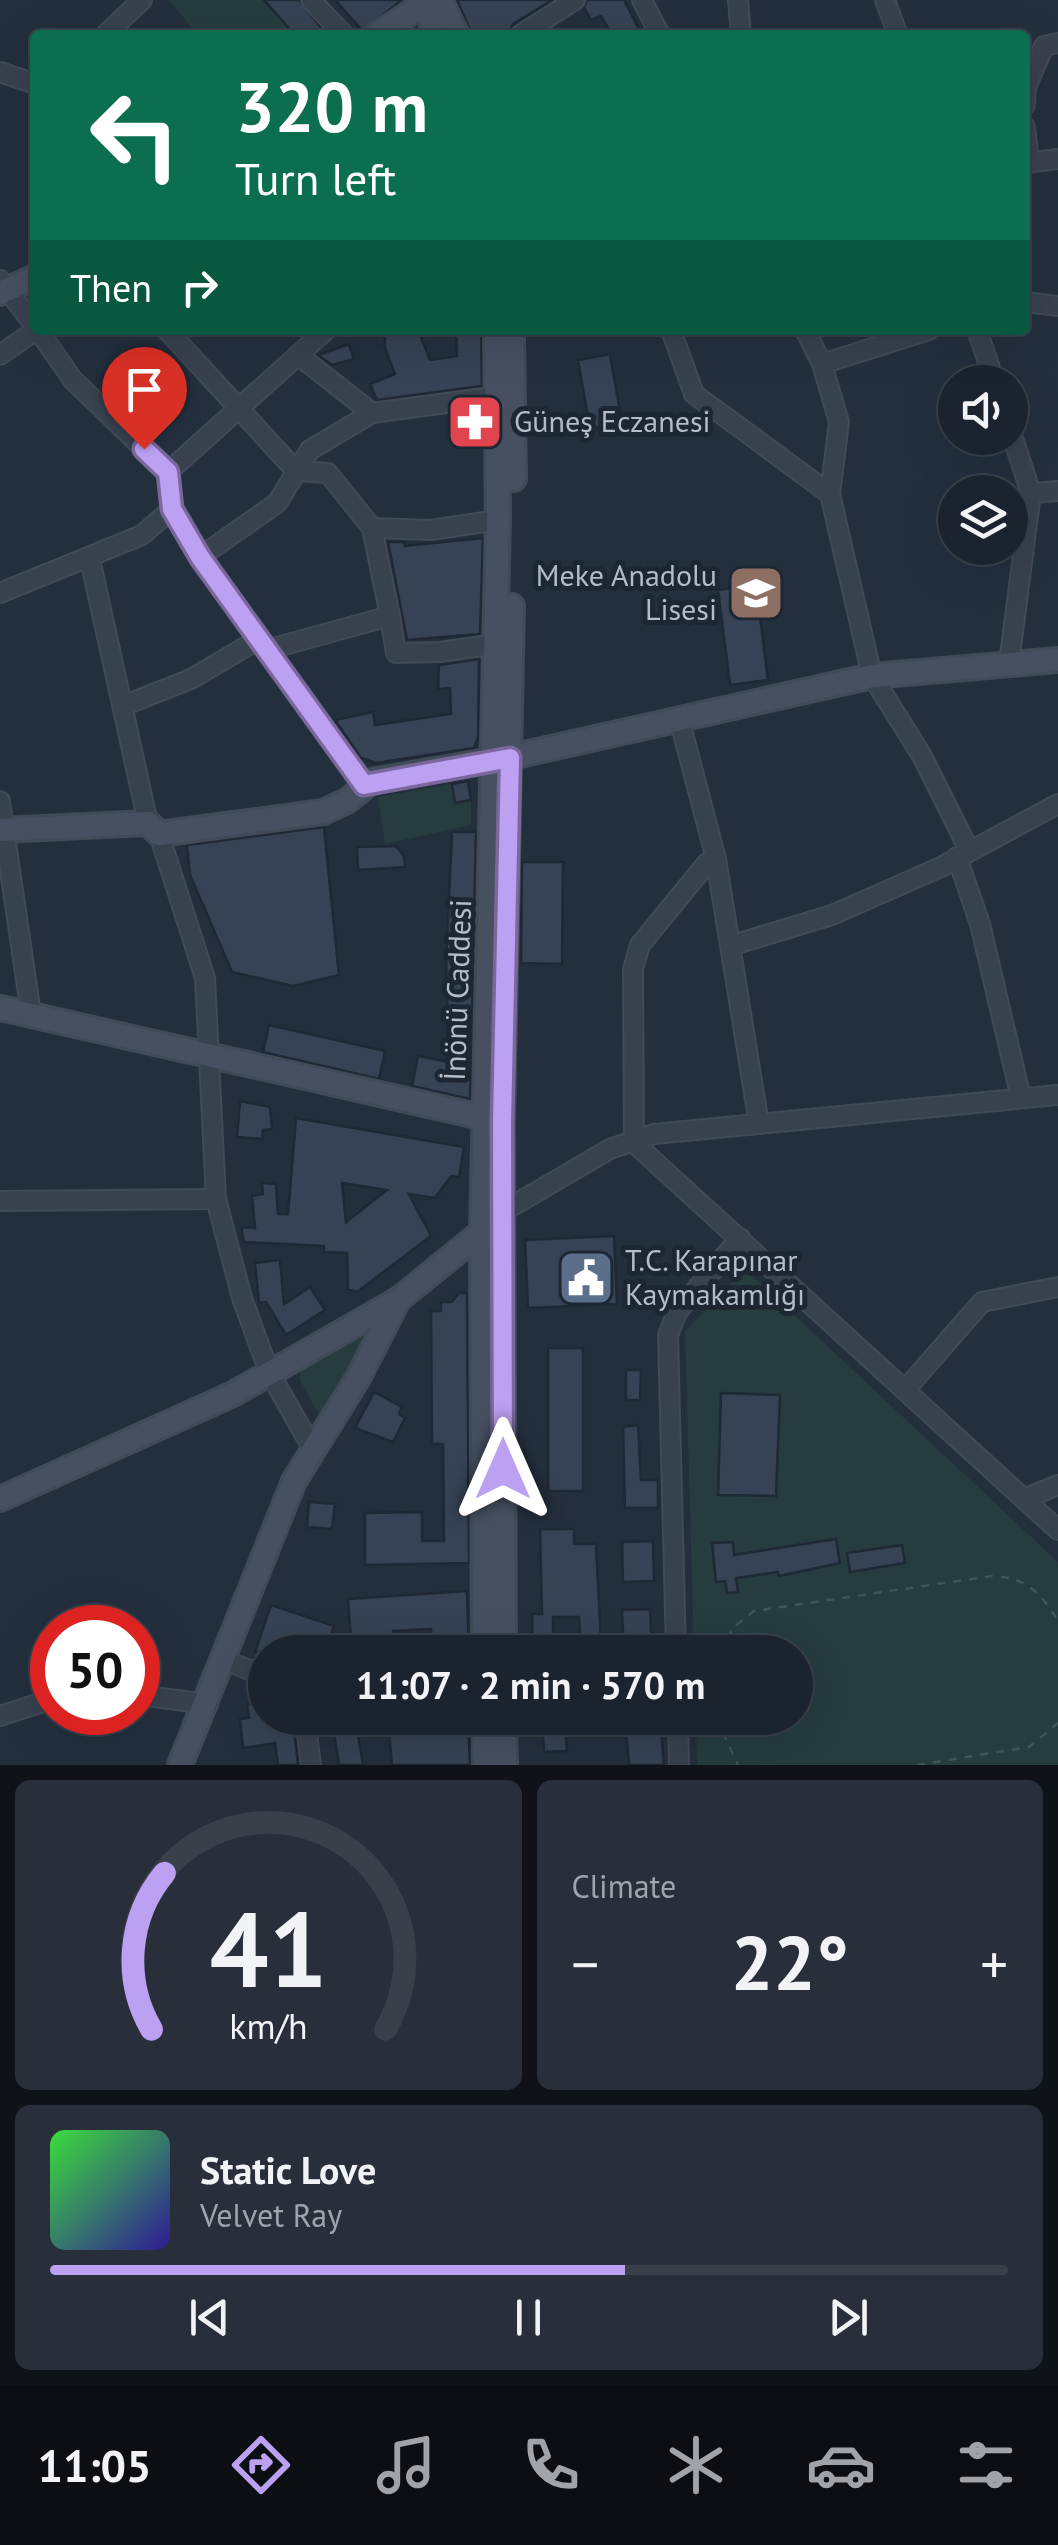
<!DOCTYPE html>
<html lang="en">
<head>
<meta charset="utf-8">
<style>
	:root { --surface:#1b232e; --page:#282f3a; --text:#f1f3f6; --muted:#a0a4aa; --line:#39404a; --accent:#bca0f2 }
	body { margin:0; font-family:"PT Sans",sans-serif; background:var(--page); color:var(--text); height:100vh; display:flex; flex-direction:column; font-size:38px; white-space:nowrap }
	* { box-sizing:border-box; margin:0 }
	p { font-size:32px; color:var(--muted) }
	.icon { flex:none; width:55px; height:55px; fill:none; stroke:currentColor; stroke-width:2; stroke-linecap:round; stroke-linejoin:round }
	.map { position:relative; height:1765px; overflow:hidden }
	.sheet { display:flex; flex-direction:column; gap:15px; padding:15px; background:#0f1319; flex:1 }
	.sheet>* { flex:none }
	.banner { position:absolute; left:30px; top:30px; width:1000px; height:305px; border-radius:10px; box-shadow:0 10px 40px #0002,0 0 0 2px var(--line); background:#0b6e4f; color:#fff; overflow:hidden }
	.fabs { position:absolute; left:938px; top:365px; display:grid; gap:20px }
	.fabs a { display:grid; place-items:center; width:90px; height:90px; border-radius:50%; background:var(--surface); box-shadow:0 10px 40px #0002,0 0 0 2px var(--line); font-size:50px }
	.speed { position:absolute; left:30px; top:1605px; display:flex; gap:20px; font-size:50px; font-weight:700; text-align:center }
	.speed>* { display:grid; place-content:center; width:130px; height:130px; border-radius:50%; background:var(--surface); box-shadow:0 10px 40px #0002,0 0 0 2px var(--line); line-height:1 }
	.speed .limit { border:15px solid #d22; background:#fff; color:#111 }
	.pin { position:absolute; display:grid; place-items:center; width:85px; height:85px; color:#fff; margin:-102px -42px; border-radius:50% 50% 50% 0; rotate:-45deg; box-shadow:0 0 10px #0007 }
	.pin .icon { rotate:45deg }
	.me { position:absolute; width:110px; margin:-55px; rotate:0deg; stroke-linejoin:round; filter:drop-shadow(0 0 8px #0008) }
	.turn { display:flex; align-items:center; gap:35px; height:210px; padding:0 40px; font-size:45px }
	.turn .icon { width:130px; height:130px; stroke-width:2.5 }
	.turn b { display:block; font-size:70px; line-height:85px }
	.then { display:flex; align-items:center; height:95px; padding:0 40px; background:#0003; gap:20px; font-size:38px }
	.big { font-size:75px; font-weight:700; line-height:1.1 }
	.sheet .tile { flex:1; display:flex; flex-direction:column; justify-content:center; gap:15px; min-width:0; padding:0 35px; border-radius:15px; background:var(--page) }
	.sheet .dial { align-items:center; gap:0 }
	.dial svg { height:260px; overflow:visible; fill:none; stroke:var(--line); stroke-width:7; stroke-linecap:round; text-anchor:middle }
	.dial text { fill:var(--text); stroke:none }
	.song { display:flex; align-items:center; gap:30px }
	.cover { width:120px; height:120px; border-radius:15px; background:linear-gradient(135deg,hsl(120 70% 55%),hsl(250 70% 35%)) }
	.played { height:10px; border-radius:5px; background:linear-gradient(90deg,var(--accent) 60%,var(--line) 60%) }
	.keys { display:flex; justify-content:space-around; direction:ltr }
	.heat { display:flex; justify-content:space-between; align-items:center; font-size:55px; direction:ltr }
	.sheet .tiles { flex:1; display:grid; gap:15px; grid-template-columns:1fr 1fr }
	.tile:last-child { grid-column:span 2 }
	.trip { position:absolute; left:248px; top:1635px; width:565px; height:100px; border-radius:50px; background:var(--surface); box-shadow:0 10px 40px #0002,0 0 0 2px var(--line); font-weight:700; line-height:100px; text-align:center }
	.tab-bar { display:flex; height:160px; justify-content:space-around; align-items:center; background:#0b0e12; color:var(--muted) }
	.tab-bar .icon { width:70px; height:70px }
	.tab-bar .on { color:var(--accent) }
	.tab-bar b { font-size:45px; color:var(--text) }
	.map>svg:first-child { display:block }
	.green { fill:#263c3f }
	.building { fill:#364354; stroke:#1f2835; stroke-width:2.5; fill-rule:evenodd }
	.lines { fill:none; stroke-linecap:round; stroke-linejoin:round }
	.street-casing { stroke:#414a57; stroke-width:22 }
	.secondary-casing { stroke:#414a57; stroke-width:28 }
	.path { stroke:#3f5557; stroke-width:2.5; stroke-dasharray:8 8; stroke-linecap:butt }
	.street { stroke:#38414e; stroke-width:18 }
	.secondary { stroke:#465061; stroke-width:22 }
	.route-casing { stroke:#7a689d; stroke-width:25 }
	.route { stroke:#bca0f2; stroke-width:18 }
	.labels { text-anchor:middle; stroke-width:10; stroke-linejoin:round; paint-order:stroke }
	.poi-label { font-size:30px; fill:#b4bcc9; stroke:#1d2633; text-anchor:start }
	.street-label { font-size:30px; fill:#b4bcc9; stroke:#1d2633 }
</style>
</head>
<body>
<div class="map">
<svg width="1058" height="1765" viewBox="0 0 1058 1765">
	<rect width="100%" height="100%" fill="#242f3e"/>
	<g class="green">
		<polygon points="169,0 264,0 294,34 198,35"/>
		<polygon points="452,784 455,802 471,800 471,825 385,844 378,797"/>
		<polygon points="745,1269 1058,1562 1058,1765 697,1765 696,1718 795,1718 795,1652 694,1652 685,1331"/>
		<polygon points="368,1326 368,1341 329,1410 320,1417 300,1380 300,1366"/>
	</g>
	<g class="building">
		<polygon points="264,0 299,0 327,35 295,35"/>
		<polygon points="335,0 402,0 363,31"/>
		<polygon points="457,0 552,0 513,24 508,35 472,35"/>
		<polygon points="587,0 624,0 642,35 612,35 601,16 591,20 584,8"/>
		<polygon points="385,330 418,330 430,360 457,356 456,330 481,330 482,386 377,400 370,384 395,374 385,348"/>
		<polygon points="349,344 354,359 332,365 318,355"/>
		<polygon points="610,354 622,423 590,429 578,360"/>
		<polygon points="483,538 480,634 407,640 388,542 404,542 405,546"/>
		<polygon points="756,585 768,680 730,685 718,590"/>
		<polygon points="479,659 478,738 474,748 376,763 361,758 335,720 373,712 375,725 451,714 450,688 438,689 439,665"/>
		<polygon points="468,781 471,800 455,803 452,784"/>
		<polygon points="324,827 339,975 293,986 232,972 190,875 187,845"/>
		<polygon points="452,832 476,832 470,1099 412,1086 418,1056 449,1062 446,961"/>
		<polygon points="396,846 404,856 405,867 358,870 357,847"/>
		<polygon points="522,862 563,862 562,964 521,963"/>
		<polygon points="269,1025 385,1051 379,1079 263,1052"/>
		<polygon points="240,1101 270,1107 272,1129 263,1130 262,1139 237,1137"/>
		<path d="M 296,1118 L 464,1147 L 459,1177 L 451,1176 L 435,1198 L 409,1194 L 431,1236 L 357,1292 L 348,1289 L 347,1253 L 324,1252 L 324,1246 L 244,1242 L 241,1227 L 255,1228 L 252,1196 L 263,1194 L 262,1183 L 276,1184 L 278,1214 L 288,1214 ZM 342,1183 L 387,1190 L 346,1222 Z"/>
		<polygon points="614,1236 617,1304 528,1308 525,1240"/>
		<polygon points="280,1260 284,1304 310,1287 325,1310 286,1335 266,1302 259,1303 255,1263"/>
		<polygon points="459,1293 467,1293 469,1563 365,1565 365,1513 422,1512 422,1541 444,1541 443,1444 432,1444 431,1311 441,1311 441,1302 452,1302"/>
		<rect x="548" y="1348" width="35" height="143"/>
		<polygon points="626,1370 641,1370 640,1400 626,1400"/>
		<polygon points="374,1392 402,1407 399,1414 405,1418 393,1442 355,1428"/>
		<polygon points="721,1393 780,1395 776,1496 718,1495"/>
		<polygon points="638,1425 641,1480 658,1480 658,1508 625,1508 623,1427"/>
		<polygon points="309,1502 335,1504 332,1529 307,1527"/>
		<polygon points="540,1529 574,1529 574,1544 596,1544 601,1644 580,1645 579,1617 553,1617 553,1647 533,1648 532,1614 542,1614"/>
		<polygon points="836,1539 840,1563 779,1576 778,1572 736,1578 738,1592 727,1593 725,1581 716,1582 712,1543 733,1542 734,1555"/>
		<polygon points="653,1541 654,1581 623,1582 622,1542"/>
		<polygon points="902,1545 905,1563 850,1572 847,1553"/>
		<polygon points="467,1591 469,1652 432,1652 431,1629 393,1631 394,1652 352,1652 348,1599"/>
		<polygon points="271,1605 334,1626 325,1652 255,1652"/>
		<polygon points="650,1609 652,1652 624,1652 622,1610"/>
		<polygon points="265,1702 265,1718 293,1718 298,1765 278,1765 275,1743 243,1748 240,1719 249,1718 247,1705"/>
		<polygon points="542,1718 660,1718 664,1765 629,1765 626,1730 572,1734 566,1737 567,1751 544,1752"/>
		<polygon points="356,1723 363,1765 339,1765 333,1727"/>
		<polygon points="468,1723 470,1765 392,1765 389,1730"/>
	</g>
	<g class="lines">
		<g class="street-casing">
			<g id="street">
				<polyline points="311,0 344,35"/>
				<polyline points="642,0 660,35"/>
				<polyline points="738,0 741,35"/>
				<polyline points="885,0 898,35"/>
				<polyline points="105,35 142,0"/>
				<polyline points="520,35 575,0"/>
				<polyline points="0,72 35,84"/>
				<polyline points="1025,105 1026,87 1044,46 1058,43"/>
				<polyline points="1025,127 1029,162"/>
				<polyline points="1025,163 1058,159"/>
				<polyline points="0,280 35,326"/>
				<polyline points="1025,302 1058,306"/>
				<polyline points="38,330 73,380 168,472 172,509 200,557 364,785"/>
				<polyline points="167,330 296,471 328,473 372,528 431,530 498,520"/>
				<polyline points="671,330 694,394 830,494 872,676 922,756 969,850"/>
				<polyline points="805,330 822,364 839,422 830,494"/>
				<polyline points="977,330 995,382"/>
				<polyline points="0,355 36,330"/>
				<polyline points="298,355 372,413"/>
				<polyline points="822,364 929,330"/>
				<polyline points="168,472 326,330"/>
				<polyline points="1031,493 1058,491"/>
				<polyline points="372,528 390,616"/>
				<polyline points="200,557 277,503 310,450 372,413 499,396"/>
				<polyline points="90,559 148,823"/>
				<polyline points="0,593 142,535 172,509"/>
				<polyline points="266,650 390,616 396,653 440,652 496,644"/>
				<polyline points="1009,663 1031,493 1010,429"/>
				<polyline points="125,705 191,679 259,639"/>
				<polyline points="680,722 716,859 707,863 640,945 633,969 634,1143 1058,1530"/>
				<polyline points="0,801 31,1014"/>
				<polyline points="159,834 205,978 216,1199 242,1298 269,1372 314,1451"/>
				<polyline points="957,857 980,924 1021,1098"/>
				<polyline points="716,859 759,1124"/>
				<polyline points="733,945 832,915 941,867 1058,804"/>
				<polyline points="0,1201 216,1199"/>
				<polyline points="502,1212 610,1149 654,1134 1058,1095"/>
				<polyline points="905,1390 982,1302 1058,1287"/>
				<polyline points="1024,1499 1058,1485"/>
				<polyline points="676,1652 668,1335 677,1312 740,1238"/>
				<polyline points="224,1660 265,1676"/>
				<polyline points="138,1695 208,1704"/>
				<polyline points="0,1716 52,1699"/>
				<polyline points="305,1718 311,1765"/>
				<polyline points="678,1718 679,1765"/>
			</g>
		</g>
		<g class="secondary-casing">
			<g id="secondary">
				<polyline points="420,0 438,35"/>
				<polyline points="440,0 457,35"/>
				<polyline points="377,35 422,5"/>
				<polyline points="0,293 35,277"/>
				<polyline points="512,336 514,479"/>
				<polyline points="0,830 148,823 159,834 323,812 347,801 372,781 511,757 872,676 1058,660"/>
				<polyline points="0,1008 499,1121"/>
				<polyline points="0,1499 233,1394 398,1300 488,1227"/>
				<polyline points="484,1652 482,1233 498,520 496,330"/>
				<polyline points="504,1652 502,1122 512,606"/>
				<polyline points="485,1718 485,1765"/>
				<polyline points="504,1718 505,1765"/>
				<polyline points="180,1765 294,1481 358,1378 398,1300"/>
			</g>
		</g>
		<g class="path">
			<path d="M 719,1652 L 734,1627 L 754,1611 L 992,1576 C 1026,1577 1041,1593 1058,1621"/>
			<polyline points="716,1718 738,1765"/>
			<polyline points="917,1765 1029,1747 1058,1723"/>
		</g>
		<use href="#street" class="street"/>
		<use href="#secondary" class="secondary"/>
	</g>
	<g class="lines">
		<g class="route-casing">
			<polyline id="route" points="144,449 168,472 172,509 200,557 364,785 510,758 502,1122 503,1469"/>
		</g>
		<use href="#route" class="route"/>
	</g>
	<defs>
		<g id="pharmacy-square" transform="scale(2.875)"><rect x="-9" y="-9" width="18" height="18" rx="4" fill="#e0444e" stroke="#1d2633"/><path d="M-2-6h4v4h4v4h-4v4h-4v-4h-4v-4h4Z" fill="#fff"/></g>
		<g id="school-square" transform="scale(2.875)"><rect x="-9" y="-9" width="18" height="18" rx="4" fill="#8d6e63" stroke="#1d2633"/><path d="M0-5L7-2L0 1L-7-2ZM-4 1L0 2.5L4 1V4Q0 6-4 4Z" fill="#fff"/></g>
		<g id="civic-square" transform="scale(2.875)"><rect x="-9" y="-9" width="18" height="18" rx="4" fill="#5c6f8a" stroke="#1d2633"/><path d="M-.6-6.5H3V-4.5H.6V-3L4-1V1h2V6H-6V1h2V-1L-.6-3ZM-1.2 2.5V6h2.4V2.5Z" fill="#fff"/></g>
	</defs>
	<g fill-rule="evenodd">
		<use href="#pharmacy-square" x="475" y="422"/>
		<use href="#school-square" x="756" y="593"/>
		<use href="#civic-square" x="586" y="1278"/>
	</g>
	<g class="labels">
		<g class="poi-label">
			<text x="514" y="432">Güneş Eczanesi</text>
			<text x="717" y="586" text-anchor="end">Meke Anadolu<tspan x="717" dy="34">Lisesi</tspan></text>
			<text x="625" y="1271">T.C. Karapınar<tspan x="625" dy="34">Kaymakamlığı</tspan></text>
		</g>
		<g class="street-label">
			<text transform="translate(458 990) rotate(-88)" y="10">İnönü Caddesi</text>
		</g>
	</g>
</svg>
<div class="fabs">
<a><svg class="icon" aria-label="sound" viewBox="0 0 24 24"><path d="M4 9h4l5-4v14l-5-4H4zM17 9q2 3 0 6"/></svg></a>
<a><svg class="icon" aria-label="layers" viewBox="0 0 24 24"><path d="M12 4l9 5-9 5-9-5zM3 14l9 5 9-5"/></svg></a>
</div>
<div class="speed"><div class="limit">50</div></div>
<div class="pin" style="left:144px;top:449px;background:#d93025"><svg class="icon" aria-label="arrive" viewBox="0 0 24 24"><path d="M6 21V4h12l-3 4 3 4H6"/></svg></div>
<svg class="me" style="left:503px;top:1469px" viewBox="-20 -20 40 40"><path d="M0-17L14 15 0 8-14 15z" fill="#bca0f2" stroke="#fff" stroke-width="4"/></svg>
<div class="trip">11:07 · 2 min · 570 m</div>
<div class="banner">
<div class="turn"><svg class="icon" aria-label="left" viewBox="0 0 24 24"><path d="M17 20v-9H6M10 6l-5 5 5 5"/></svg><div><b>320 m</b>Turn left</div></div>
<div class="then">Then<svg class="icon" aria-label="right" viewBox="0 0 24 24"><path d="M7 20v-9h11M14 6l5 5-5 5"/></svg></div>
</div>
</div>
<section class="sheet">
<div class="tiles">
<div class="tile dial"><svg viewBox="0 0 100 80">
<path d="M14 69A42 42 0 1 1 86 69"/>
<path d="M14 69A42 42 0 0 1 18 21" stroke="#bca0f2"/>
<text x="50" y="56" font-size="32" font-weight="700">41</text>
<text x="50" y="72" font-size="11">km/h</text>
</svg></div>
<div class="tile"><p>Climate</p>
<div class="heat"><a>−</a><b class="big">22°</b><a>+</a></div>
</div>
<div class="tile">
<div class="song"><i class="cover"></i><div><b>Static Love</b><p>Velvet Ray</p></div></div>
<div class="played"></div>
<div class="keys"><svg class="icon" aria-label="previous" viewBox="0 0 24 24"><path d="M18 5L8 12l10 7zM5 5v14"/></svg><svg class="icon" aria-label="pause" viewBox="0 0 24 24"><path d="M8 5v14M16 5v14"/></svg><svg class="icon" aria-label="next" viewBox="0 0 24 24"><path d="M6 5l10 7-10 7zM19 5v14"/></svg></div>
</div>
</div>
</section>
<nav class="tab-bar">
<b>11:05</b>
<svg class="icon on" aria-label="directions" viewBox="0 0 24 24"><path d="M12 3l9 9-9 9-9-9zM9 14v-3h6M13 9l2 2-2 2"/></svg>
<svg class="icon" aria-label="music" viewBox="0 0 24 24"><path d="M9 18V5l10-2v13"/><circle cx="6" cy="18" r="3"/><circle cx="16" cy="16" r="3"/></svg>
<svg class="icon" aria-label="phone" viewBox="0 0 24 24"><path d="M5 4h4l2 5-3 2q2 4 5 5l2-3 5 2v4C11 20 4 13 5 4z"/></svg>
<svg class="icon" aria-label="climate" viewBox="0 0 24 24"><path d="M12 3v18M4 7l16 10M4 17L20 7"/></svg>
<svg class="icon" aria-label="car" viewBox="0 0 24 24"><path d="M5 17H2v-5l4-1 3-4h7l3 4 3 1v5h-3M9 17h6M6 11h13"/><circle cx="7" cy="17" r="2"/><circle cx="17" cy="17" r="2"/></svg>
<svg class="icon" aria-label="filters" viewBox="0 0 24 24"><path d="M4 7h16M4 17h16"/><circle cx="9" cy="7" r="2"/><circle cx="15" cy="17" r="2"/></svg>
</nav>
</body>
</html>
